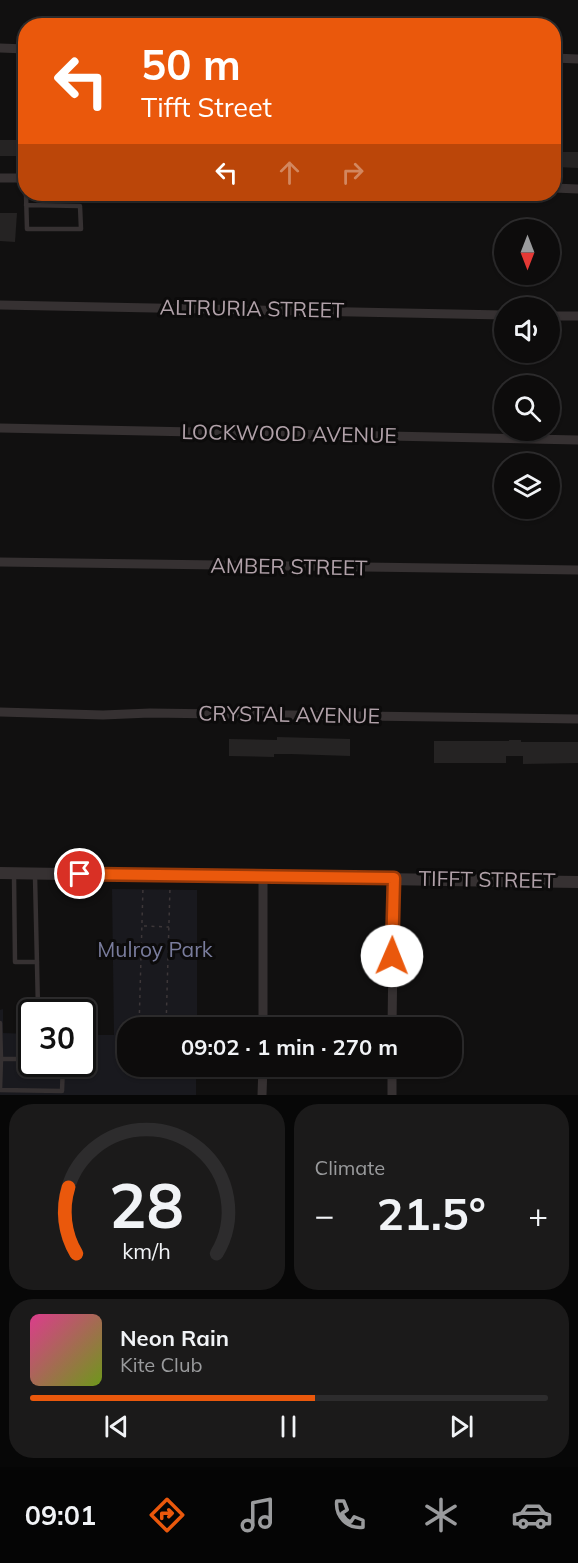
<!DOCTYPE html>
<html lang="en">
<head>
<meta charset="utf-8">
<style>
	:root { --surface:#0d0c0c; --page:#1b1a1a; --text:#f1f3f6; --muted:#9a9b9d; --line:#2d2c2d; --accent:#ea580c }
	body { margin:0; font-family:Mulish,sans-serif; background:var(--page); color:var(--text); height:100vh; display:flex; flex-direction:column; font-size:22px; white-space:nowrap }
	* { box-sizing:border-box; margin:0 }
	p { font-size:20px; color:var(--muted) }
	.icon { flex:none; width:33px; height:33px; fill:none; stroke:currentColor; stroke-width:2; stroke-linecap:round; stroke-linejoin:round }
	.map { position:relative; height:1095px; overflow:hidden }
	.drawer { display:flex; flex-direction:column; gap:9px; padding:9px; background:#070707; flex:1 }
	.drawer>* { flex:none }
	.guide { position:absolute; left:18px; top:18px; width:543px; height:183px; border-radius:24px; box-shadow:0 2px 4px #0004,0 0 0 2px var(--line); background:#ea580c; color:#fff; overflow:hidden }
	.needle { width:39px; rotate:180deg }
	.buttons { position:absolute; left:494px; top:219px; display:grid; gap:12px }
	.buttons a { display:grid; place-items:center; width:66px; height:66px; border-radius:50%; background:var(--surface); box-shadow:0 2px 4px #0004,0 0 0 2px var(--line); font-size:30px }
	.speed { position:absolute; left:18px; top:999px; display:flex; gap:12px; font-size:30px; font-weight:700; text-align:center }
	.speed>* { display:grid; place-content:center; width:78px; height:78px; border-radius:50%; background:var(--surface); box-shadow:0 2px 4px #0004,0 0 0 2px var(--line); line-height:1 }
	.speed .limit { border:3px solid #111; border-radius:9px; background:#fff; color:#111 }
	.pin { position:absolute; display:grid; place-items:center; width:51px; height:51px; color:#fff; margin:-26px; border:3px solid #fff; border-radius:50%; box-shadow:0 2px 6px #0007 }
	.me { position:absolute; width:66px; margin:-33px; rotate:1deg; stroke-linejoin:round; filter:drop-shadow(0 0 4px #0008) }
	.turn { display:flex; align-items:center; gap:21px; height:126px; padding:0 24px; font-size:27px }
	.turn .icon { width:78px; height:78px; stroke-width:2.5 }
	.turn b { display:block; font-size:42px; line-height:51px }
	.lanes { display:flex; align-items:center; height:57px; padding:0 24px; background:#0003; justify-content:center; gap:30px; direction:ltr }
	.lanes .off { opacity:.35 }
	.big { font-size:45px; font-weight:700; line-height:1.1 }
	.drawer .card { flex:1; display:flex; flex-direction:column; justify-content:center; gap:9px; min-width:0; padding:0 21px; border-radius:24px; background:var(--page) }
	.drawer .dial { align-items:center; gap:0 }
	.dial svg { height:156px; overflow:visible; fill:none; stroke:var(--line); stroke-width:7; stroke-linecap:round; text-anchor:middle }
	.dial text { fill:var(--text); stroke:none }
	.song { display:flex; align-items:center; gap:18px }
	.cover { width:72px; height:72px; border-radius:9px; background:linear-gradient(135deg,hsl(330 70% 55%),hsl(80 70% 35%)) }
	.played { height:6px; border-radius:3px; background:linear-gradient(90deg,var(--accent) 55%,var(--line) 55%) }
	.keys { display:flex; justify-content:space-around; direction:ltr }
	.heat { display:flex; justify-content:space-between; align-items:center; font-size:33px; direction:ltr }
	.drawer .tiles { flex:1; display:grid; gap:9px; grid-template-columns:1fr 1fr }
	.card:last-child { grid-column:span 2 }
	.trip { position:absolute; left:117px; top:1017px; width:345px; height:60px; border-radius:24px; background:var(--surface); box-shadow:0 2px 4px #0004,0 0 0 2px var(--line); font-weight:700; line-height:60px; text-align:center }
	.menu { display:flex; height:96px; justify-content:space-around; align-items:center; background:#050505; color:var(--muted) }
	.menu .icon { width:42px; height:42px }
	.menu .selected { color:var(--accent) }
	.menu b { font-size:27px; color:var(--text) }
	.map>svg:first-child { display:block }
	.green { fill:#19191e }
	.building { fill:#252323 }
	.lines { fill:none; stroke-linecap:round; stroke-linejoin:round }
	.path { stroke:#3d3739; stroke-width:1.5; stroke-dasharray:3 4.5; stroke-linecap:butt }
	.service { stroke:#363132; stroke-width:4.5 }
	.minor { stroke:#363132; stroke-width:9 }
	.tertiary { stroke:#363132; stroke-width:12 }
	.route-casing { stroke:#983908; stroke-width:15 }
	.route { stroke:#ea580c; stroke-width:10 }
	.labels { text-anchor:middle; stroke-width:6; stroke-linejoin:round; paint-order:stroke }
	.street-label { font-size:21px; fill:#b1a1a9; stroke:#0c0b0b }
	.park-label { font-size:21px; fill:#797c9c; stroke:#0c0b0b }
</style>
</head>
<body>
<div class="map">
<svg width="578" height="1095" viewBox="0 0 578 1095">
	<rect width="100%" height="100%" fill="#111010"/>
	<polygon class="green" points="112,889 197,890 197,1027 128,1028 128,1066 196,1067 196,1095 0,1095 0,1010 3,1009 3,1033 31,1034 32,1064 82,1064 83,1035 114,1035"/>
	<g class="building">
		<rect x="0" y="140" width="26" height="16"/>
		<polygon points="557,152 578,152 578,168 557,167"/>
		<polygon points="0,213 17,213 15,242 0,241"/>
		<polygon points="277,737 350,739 350,756 291,754 274,754 274,757 229,756 229,739 277,740"/>
		<polygon points="509,740 521,740 521,742 578,742 578,763 523,764 523,756 506,756 506,763 434,763 434,741 509,741"/>
	</g>
	<g class="lines">
		<g class="path">
			<polyline points="144,926 169,927"/>
			<polyline points="139,1028 143,887"/>
			<polyline points="166,1028 170,887"/>
		</g>
		<g class="service">
			<polyline points="26,194 27,229 81,229 80,206 26,205"/>
			<polyline points="14,876 15,962 37,962"/>
			<polyline points="35,876 38,1009"/>
			<polyline points="0,1023 1,1059"/>
			<polyline points="32,1059 1,1059 0,1090 62,1091 63,1064"/>
		</g>
		<g class="minor">
			<polyline points="0,48 26,49"/>
			<polyline points="554,58 578,59"/>
			<polyline points="0,178 26,178"/>
			<polyline points="554,188 578,189"/>
			<polyline points="0,305 504,315"/>
			<polyline points="549,316 578,316"/>
			<polyline points="0,428 578,440"/>
			<polyline points="0,562 578,570"/>
			<polyline points="0,712 103,715 150,713 578,719"/>
			<polyline points="263,1028 263,877"/>
			<polyline points="392,1028 394,878"/>
			<polyline points="262,1095 263,1066"/>
			<polyline points="392,1095 392,1066"/>
		</g>
		<polyline class="tertiary" points="0,873 578,882"/>
	</g>
	<g class="lines">
		<g class="route-casing">
			<polyline id="route" points="80,874 394,878 392,956"/>
		</g>
		<use href="#route" class="route"/>
	</g>
	<g class="labels">
		<g class="street-label">
			<text transform="translate(252 309) rotate(1)" y="7">ALTRURIA STREET</text>
			<text transform="translate(289 434) rotate(1)" y="7">LOCKWOOD AVENUE</text>
			<text transform="translate(289 567) rotate(1)" y="7">AMBER STREET</text>
			<text transform="translate(289 715) rotate(1)" y="7">CRYSTAL AVENUE</text>
			<text transform="translate(487 880) rotate(1)" y="7">TIFFT STREET</text>
		</g>
		<g class="park-label">
			<text x="155" y="957">Mulroy Park</text>
		</g>
	</g>
</svg>
<div class="buttons">
<a><svg class="needle" viewBox="-14 -14 28 28"><path d="M0-13l5 13h-10z" fill="#e53935"/><path d="M0 13l5-13h-10z" fill="#9a9b9d"/></svg></a>
<a><svg class="icon" aria-label="sound" viewBox="0 0 24 24"><path d="M4 9h4l5-4v14l-5-4H4zM17 9q2 3 0 6"/></svg></a>
<a><svg class="icon" aria-label="search" viewBox="0 0 24 24"><circle cx="10" cy="10" r="6"/><path d="M15 15l6 6"/></svg></a>
<a><svg class="icon" aria-label="layers" viewBox="0 0 24 24"><path d="M12 4l9 5-9 5-9-5zM3 14l9 5 9-5"/></svg></a>
</div>
<div class="speed"><div class="limit">30</div></div>
<div class="pin" style="left:80px;top:874px;background:#d93025"><svg class="icon" aria-label="arrive" viewBox="0 0 24 24"><path d="M6 21V4h12l-3 4 3 4H6"/></svg></div>
<svg class="me" style="left:392px;top:956px" viewBox="-20 -20 40 40"><circle r="19" fill="#fff"/><path d="M0-13L10 11 0 6-10 11z" fill="#ea580c"/></svg>
<div class="trip">09:02 · 1 min · 270 m</div>
<div class="guide">
<div class="turn"><svg class="icon" aria-label="left" viewBox="0 0 24 24"><path d="M17 20v-9H6M10 6l-5 5 5 5"/></svg><div><b>50 m</b>Tifft Street</div></div>
<div class="lanes"><svg class="icon" aria-label="left" viewBox="0 0 24 24"><path d="M17 20v-9H6M10 6l-5 5 5 5"/></svg><svg class="icon off" aria-label="ahead" viewBox="0 0 24 24"><path d="M12 20V5M6 11l6-6 6 6"/></svg><svg class="icon off" aria-label="right" viewBox="0 0 24 24"><path d="M7 20v-9h11M14 6l5 5-5 5"/></svg></div>
</div>
</div>
<section class="drawer">
<div class="tiles">
<div class="card dial"><svg viewBox="0 0 100 80">
<path d="M14 69A42 42 0 1 1 86 69"/>
<path d="M14 69A42 42 0 0 1 10 35" stroke="#ea580c"/>
<text x="50" y="56" font-size="32" font-weight="700">28</text>
<text x="50" y="72" font-size="11">km/h</text>
</svg></div>
<div class="card"><p>Climate</p>
<div class="heat"><a>−</a><b class="big">21.5°</b><a>+</a></div>
</div>
<div class="card">
<div class="song"><i class="cover"></i><div><b>Neon Rain</b><p>Kite Club</p></div></div>
<div class="played"></div>
<div class="keys"><svg class="icon" aria-label="previous" viewBox="0 0 24 24"><path d="M18 5L8 12l10 7zM5 5v14"/></svg><svg class="icon" aria-label="pause" viewBox="0 0 24 24"><path d="M8 5v14M16 5v14"/></svg><svg class="icon" aria-label="next" viewBox="0 0 24 24"><path d="M6 5l10 7-10 7zM19 5v14"/></svg></div>
</div>
</div>
</section>
<nav class="menu">
<b>09:01</b>
<svg class="icon selected" aria-label="directions" viewBox="0 0 24 24"><path d="M12 3l9 9-9 9-9-9zM9 14v-3h6M13 9l2 2-2 2"/></svg>
<svg class="icon" aria-label="music" viewBox="0 0 24 24"><path d="M9 18V5l10-2v13"/><circle cx="6" cy="18" r="3"/><circle cx="16" cy="16" r="3"/></svg>
<svg class="icon" aria-label="phone" viewBox="0 0 24 24"><path d="M5 4h4l2 5-3 2q2 4 5 5l2-3 5 2v4C11 20 4 13 5 4z"/></svg>
<svg class="icon" aria-label="climate" viewBox="0 0 24 24"><path d="M12 3v18M4 7l16 10M4 17L20 7"/></svg>
<svg class="icon" aria-label="car" viewBox="0 0 24 24"><path d="M5 17H2v-5l4-1 3-4h7l3 4 3 1v5h-3M9 17h6M6 11h13"/><circle cx="7" cy="17" r="2"/><circle cx="17" cy="17" r="2"/></svg>
</nav>
</body>
</html>
